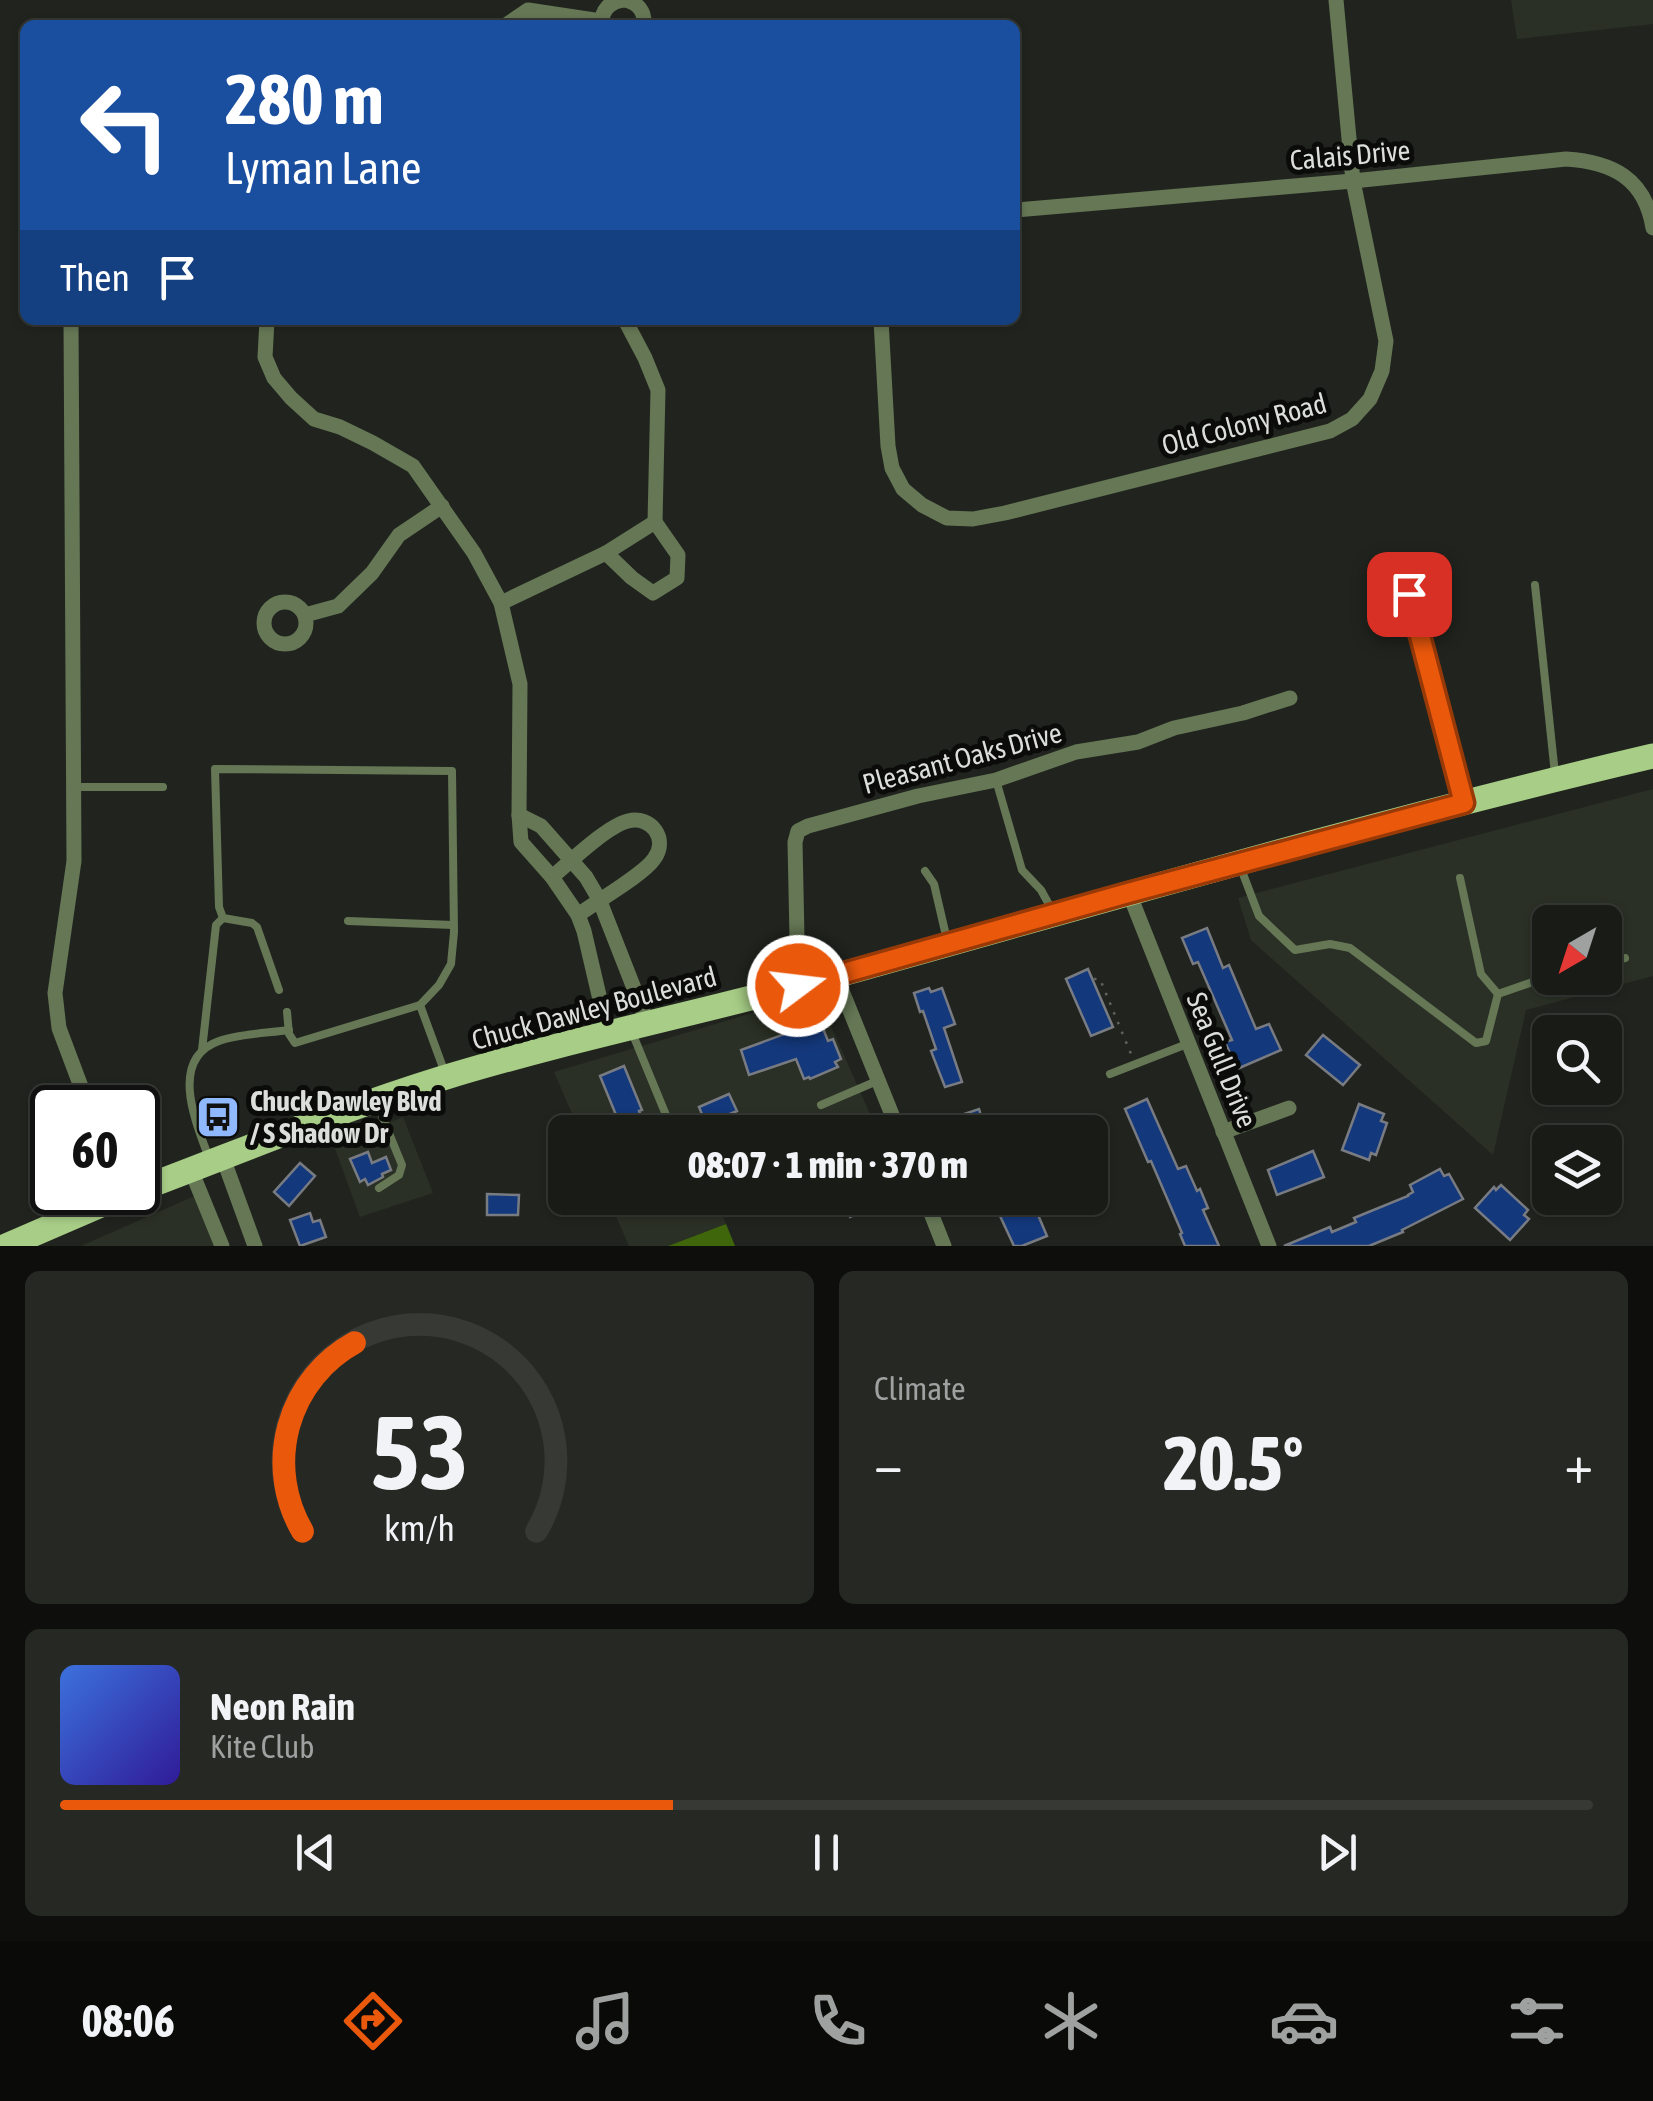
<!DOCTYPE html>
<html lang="en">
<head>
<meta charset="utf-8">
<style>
	:root { --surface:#191b16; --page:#262823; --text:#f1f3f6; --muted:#9fa1a1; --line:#373935; --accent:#ea580c }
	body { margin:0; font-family:"Asap Condensed",sans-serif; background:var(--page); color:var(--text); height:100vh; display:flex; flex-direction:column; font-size:38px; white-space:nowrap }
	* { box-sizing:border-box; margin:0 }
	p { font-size:32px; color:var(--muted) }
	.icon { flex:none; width:55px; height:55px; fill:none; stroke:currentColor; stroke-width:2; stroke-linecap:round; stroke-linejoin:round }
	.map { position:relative; height:1246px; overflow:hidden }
	.sheet { display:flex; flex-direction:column; gap:25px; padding:25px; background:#0e0f0c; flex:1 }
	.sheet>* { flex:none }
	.hud { position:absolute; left:20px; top:20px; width:1000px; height:305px; border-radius:15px; box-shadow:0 2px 8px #0004,0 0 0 2px var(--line); background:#1a4fa0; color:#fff; overflow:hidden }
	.needle { width:65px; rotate:219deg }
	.tools { position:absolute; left:1532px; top:905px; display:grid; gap:20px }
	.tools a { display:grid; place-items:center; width:90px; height:90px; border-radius:15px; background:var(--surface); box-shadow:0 2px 8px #0004,0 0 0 2px var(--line); font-size:50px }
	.speed { position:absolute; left:30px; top:1085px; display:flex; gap:20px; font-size:50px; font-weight:700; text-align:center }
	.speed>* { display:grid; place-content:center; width:130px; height:130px; border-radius:50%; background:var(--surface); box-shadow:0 2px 8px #0004,0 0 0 2px var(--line); line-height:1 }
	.speed .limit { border:5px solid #111; border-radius:15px; background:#fff; color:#111 }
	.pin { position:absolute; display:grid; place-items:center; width:85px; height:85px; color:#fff; margin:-42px; border-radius:20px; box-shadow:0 5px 15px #0006 }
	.me { position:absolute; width:110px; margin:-55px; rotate:75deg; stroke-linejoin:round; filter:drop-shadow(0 0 8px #0008) }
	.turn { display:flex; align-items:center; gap:35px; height:210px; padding:0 40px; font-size:45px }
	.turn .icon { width:130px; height:130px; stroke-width:2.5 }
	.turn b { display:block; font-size:70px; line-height:85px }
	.then { display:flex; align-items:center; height:95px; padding:0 40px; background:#0003; gap:20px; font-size:38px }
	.big { font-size:75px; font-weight:800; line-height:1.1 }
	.sheet .tile { flex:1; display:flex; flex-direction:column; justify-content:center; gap:15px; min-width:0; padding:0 35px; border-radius:15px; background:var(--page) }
	.sheet .dial { align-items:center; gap:0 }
	.dial svg { height:260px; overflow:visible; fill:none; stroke:var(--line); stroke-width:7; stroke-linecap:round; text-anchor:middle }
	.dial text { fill:var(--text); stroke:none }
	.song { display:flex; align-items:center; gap:30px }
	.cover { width:120px; height:120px; border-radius:15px; background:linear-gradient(135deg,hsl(220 70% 55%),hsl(250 70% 35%)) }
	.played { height:10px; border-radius:5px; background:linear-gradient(90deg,var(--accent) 40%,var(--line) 40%) }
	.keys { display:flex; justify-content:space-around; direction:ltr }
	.heat { display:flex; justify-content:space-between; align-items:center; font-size:55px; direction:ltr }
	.sheet .tiles { flex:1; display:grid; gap:25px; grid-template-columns:1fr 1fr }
	.tile:last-child { grid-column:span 2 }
	.trip { position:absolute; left:548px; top:1115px; width:560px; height:100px; border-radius:15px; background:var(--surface); box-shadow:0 2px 8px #0004,0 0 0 2px var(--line); font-weight:800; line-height:100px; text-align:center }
	.menu { display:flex; height:160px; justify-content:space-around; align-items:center; background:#0a0b09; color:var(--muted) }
	.menu .icon { width:70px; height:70px }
	.menu .selected { color:var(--accent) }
	.menu b { font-size:45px; color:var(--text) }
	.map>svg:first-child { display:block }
	.built { fill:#2a3025; fill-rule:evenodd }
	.forest { fill:#40660b }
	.building { fill:#13387b; stroke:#787c82; stroke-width:2.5 }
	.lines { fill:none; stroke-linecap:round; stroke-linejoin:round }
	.path { stroke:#61645e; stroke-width:2.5; stroke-dasharray:2.5 8; stroke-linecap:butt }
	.lane { stroke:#657755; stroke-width:8 }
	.street { stroke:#657755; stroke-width:15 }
	.primary { stroke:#a7cd86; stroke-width:25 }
	.route-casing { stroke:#983908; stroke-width:25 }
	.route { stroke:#ea580c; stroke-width:18 }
	.labels { text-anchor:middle; stroke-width:10; stroke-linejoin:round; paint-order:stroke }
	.street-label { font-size:28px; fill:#dcdeda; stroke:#0b0c0a }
	.poi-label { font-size:28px; font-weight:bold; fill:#dcdeda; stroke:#0b0c0a; text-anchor:start }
</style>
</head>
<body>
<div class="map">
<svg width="1653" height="1246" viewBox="0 0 1653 1246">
	<rect width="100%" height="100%" fill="#21241e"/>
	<g class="built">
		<polygon points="1511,0 1653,0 1653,24 1517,39"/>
		<path d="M 1653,789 L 1653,976 L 1526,1010 L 1493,1155 L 1251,940 L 1238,898 ZM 1550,922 L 1605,922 L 1605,978 L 1550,978 Z"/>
		<polygon points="803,998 817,1000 823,1008 878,1132 580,1132 554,1072"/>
		<polygon points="403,1117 433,1193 360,1217 334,1146"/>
		<polygon points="197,1195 216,1246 81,1246"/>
		<polygon points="608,1198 715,1198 726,1224 668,1246 629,1246"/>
	</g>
	<polygon class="forest" points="726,1224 735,1246 668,1246"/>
	<g class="building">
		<polygon points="1207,928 1223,968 1229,965 1256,1029 1269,1024 1281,1050 1237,1069 1225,1042 1232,1040 1198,962 1193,964 1182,938"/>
		<polygon points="1088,969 1113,1027 1091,1036 1066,979"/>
		<polygon points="929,988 931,992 942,988 955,1024 944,1028 962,1082 945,1087 931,1051 936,1049 923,1011 920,1012 914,993"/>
		<polygon points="820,1021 828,1041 833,1039 841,1059 835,1062 838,1067 810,1079 809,1077 804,1079 796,1059 749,1075 741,1050"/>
		<polygon points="1323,1035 1360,1065 1343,1085 1306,1055"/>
		<polygon points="624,1066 642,1110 639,1111 648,1132 623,1132 600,1076"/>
		<polygon points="729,1094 737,1111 706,1124 699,1107"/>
		<polygon points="1147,1099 1178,1169 1186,1166 1197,1191 1200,1189 1208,1208 1203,1210 1219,1246 1185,1246 1180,1234 1182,1233 1151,1161 1148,1162 1125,1109"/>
		<polygon points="1359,1104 1384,1114 1381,1121 1387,1123 1376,1155 1371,1153 1369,1160 1342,1150"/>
		<polygon points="979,1109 986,1132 972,1132 970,1128 965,1130 961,1115"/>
		<polygon points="1313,1151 1324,1177 1277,1195 1268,1170"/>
		<polygon points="368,1152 372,1163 386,1157 391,1170 382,1174 383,1177 368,1185 365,1179 360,1182 350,1159"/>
		<polygon points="300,1163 315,1176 289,1206 274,1192"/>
		<polygon points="1440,1169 1444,1176 1449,1174 1463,1199 1402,1230 1403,1232 1369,1246 1284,1246 1330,1227 1332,1232 1356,1222 1354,1218 1408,1196 1408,1195 1413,1192 1410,1185"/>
		<polygon points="1501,1185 1528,1210 1524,1215 1529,1219 1510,1240 1475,1208 1494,1187 1496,1190"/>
		<polygon points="487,1194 519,1195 518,1215 487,1215"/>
		<polygon points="842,1198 866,1198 870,1209 850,1217"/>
		<polygon points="1033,1203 1047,1236 1022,1246 1014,1246 1000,1216"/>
		<polygon points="310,1213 313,1222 320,1220 326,1237 300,1246 290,1220"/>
	</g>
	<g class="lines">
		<polyline class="path" points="1094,979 1100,979 1131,1054"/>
		<g class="lane">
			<polyline points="1535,585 1555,774"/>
			<polyline points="996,780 1022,870 1041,890 1052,910"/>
			<polyline points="74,787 163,787"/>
			<polyline points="1240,866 1259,916 1295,950 1330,944 1350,948 1476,1043 1486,1041 1498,994 1550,976"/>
			<polyline points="925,871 934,884 947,940"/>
			<polyline points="1460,878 1481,974 1498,994"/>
			<polyline points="348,921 453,925"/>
			<polyline points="1605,963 1625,958"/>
			<polyline points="279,990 257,927 252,923 223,918 219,907 215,769 452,771 454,932 451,964 439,985 420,1005 445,1073"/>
			<polyline points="287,1012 289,1034 295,1043 420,1005"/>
			<polyline points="631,1030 673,1132"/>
			<polyline points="202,1050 216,925 223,918"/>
			<polyline points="1110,1074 1187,1044"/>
			<polyline points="377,1104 402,1165 399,1175 379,1188"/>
			<polyline points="821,1105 877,1081"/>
			<path d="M 209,1158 C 196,1123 168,1059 219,1041 C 238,1034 268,1033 289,1030"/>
			<polyline points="634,1205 652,1198"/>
		</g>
		<g class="street">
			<path d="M 625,0 C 638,3 645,11 644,25"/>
			<polyline points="506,25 528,10 601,21"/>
			<path d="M 602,25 C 601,10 609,2 623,0"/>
			<path d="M 1015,210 L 1353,181 L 1566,159 C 1612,162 1645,178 1653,228"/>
			<polyline points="71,320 74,861 55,993 59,1028 89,1108"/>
			<polyline points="267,320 265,357 274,378 291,398 314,419 340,427 373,443 413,466 474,553 501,603 520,684 519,815 521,842 552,877 578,915 584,931 608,1034"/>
			<polyline points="881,320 888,446 892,468 903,489 922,505 947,518 973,519 1005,513 1330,431 1352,419 1370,399 1382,371 1386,341 1353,181 1336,0"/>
			<polyline points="606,553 632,578 653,593 677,578 678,555 655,522"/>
			<polyline points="1409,594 1464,803"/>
			<circle cx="285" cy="623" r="21"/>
			<polyline points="501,603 606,553 655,522 658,390 645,358 625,320"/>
			<polyline points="305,615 338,606 372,573 399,535 442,506"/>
			<polyline points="519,815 541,826 586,877 599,899 648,1024"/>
			<path d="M 552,877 C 570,862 607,826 628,821 C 651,815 669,839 654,859 C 643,875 597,901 578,915"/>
			<polyline points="1129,893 1269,1246"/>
			<polyline points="836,976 899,1132"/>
			<polyline points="798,986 795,842 798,831 808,826 918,796 996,780 1076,752 1138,742 1174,728 1243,713 1290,698"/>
			<polyline points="1223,1132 1289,1108"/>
			<polyline points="223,1158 255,1246"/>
			<polyline points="191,1170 222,1246"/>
			<polyline points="925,1198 944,1246"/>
		</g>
		<g class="primary">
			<path d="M 138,1190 C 239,1152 339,1110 443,1078 C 574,1038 709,1011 842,974 C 1111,899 1380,820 1653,756"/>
			<polyline points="6,1246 131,1192"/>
		</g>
	</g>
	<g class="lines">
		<g class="route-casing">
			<polyline id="route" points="798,986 1128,893 1464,803 1409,594"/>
		</g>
		<use href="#route" class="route"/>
	</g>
	<defs>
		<g id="bus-square" transform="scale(2.25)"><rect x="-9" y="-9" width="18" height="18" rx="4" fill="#90b8fd" stroke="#0b0c0a"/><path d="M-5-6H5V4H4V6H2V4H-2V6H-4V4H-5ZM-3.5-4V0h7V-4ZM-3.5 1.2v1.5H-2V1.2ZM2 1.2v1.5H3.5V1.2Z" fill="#111"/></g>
	</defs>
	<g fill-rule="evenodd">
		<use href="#bus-square" x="218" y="1117"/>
	</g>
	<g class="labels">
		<g class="street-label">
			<text transform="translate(1350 155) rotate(-5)" y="10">Calais Drive</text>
			<text transform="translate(1244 424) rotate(-15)" y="10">Old Colony Road</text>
			<text transform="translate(962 758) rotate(-15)" y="10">Pleasant Oaks Drive</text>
			<text transform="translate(594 1008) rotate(-15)" y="10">Chuck Dawley Boulevard</text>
			<text transform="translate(1222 1060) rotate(68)" y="10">Sea Gull Drive</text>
		</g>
		<g class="poi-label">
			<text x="250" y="1111">Chuck Dawley Blvd<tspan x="250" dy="32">/ S Shadow Dr</tspan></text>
		</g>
	</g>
</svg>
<div class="tools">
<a><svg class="needle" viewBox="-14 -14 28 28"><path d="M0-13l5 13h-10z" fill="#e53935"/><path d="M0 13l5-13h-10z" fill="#9fa1a1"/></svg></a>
<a><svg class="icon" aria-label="search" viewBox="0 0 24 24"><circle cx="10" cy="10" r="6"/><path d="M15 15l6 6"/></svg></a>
<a><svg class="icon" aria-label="layers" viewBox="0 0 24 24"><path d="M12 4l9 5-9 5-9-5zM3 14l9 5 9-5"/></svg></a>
</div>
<div class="speed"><div class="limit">60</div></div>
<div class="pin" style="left:1409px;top:594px;background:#d93025"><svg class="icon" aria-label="arrive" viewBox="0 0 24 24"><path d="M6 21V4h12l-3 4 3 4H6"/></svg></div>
<svg class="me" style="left:798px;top:986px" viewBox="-20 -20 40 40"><circle r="17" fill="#ea580c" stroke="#fff" stroke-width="3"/><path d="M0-11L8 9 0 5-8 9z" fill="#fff"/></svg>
<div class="trip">08:07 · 1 min · 370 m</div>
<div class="hud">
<div class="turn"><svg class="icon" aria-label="left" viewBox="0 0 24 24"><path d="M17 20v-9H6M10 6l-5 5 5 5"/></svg><div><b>280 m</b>Lyman Lane</div></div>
<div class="then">Then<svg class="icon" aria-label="arrive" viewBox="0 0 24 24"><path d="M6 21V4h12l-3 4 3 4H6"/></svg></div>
</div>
</div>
<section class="sheet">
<div class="tiles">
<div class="tile dial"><svg viewBox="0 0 100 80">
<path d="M14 69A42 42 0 1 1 86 69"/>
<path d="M14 69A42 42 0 0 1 30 11" stroke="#ea580c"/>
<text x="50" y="56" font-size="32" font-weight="700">53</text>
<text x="50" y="72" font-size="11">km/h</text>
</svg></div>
<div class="tile"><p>Climate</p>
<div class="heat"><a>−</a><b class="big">20.5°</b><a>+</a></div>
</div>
<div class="tile">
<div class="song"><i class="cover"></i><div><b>Neon Rain</b><p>Kite Club</p></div></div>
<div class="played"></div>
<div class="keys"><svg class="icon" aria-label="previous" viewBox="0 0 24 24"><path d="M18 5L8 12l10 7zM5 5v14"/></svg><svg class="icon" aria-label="pause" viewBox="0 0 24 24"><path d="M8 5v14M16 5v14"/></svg><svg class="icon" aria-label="next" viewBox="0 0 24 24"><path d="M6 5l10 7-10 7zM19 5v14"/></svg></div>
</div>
</div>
</section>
<nav class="menu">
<b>08:06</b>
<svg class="icon selected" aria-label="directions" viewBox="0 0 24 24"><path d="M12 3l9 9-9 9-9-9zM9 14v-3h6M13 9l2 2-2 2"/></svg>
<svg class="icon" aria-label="music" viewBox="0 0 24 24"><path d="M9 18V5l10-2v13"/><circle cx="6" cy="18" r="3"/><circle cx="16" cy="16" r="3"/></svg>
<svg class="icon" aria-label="phone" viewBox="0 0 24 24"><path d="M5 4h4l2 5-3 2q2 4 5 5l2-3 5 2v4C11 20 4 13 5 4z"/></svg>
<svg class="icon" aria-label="climate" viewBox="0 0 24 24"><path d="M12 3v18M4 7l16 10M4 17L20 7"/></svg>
<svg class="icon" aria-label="car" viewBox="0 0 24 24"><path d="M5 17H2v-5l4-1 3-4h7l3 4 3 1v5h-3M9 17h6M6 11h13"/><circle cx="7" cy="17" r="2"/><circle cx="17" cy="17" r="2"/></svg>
<svg class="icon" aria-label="filters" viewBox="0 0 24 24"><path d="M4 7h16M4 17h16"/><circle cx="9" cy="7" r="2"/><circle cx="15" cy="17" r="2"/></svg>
</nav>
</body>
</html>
